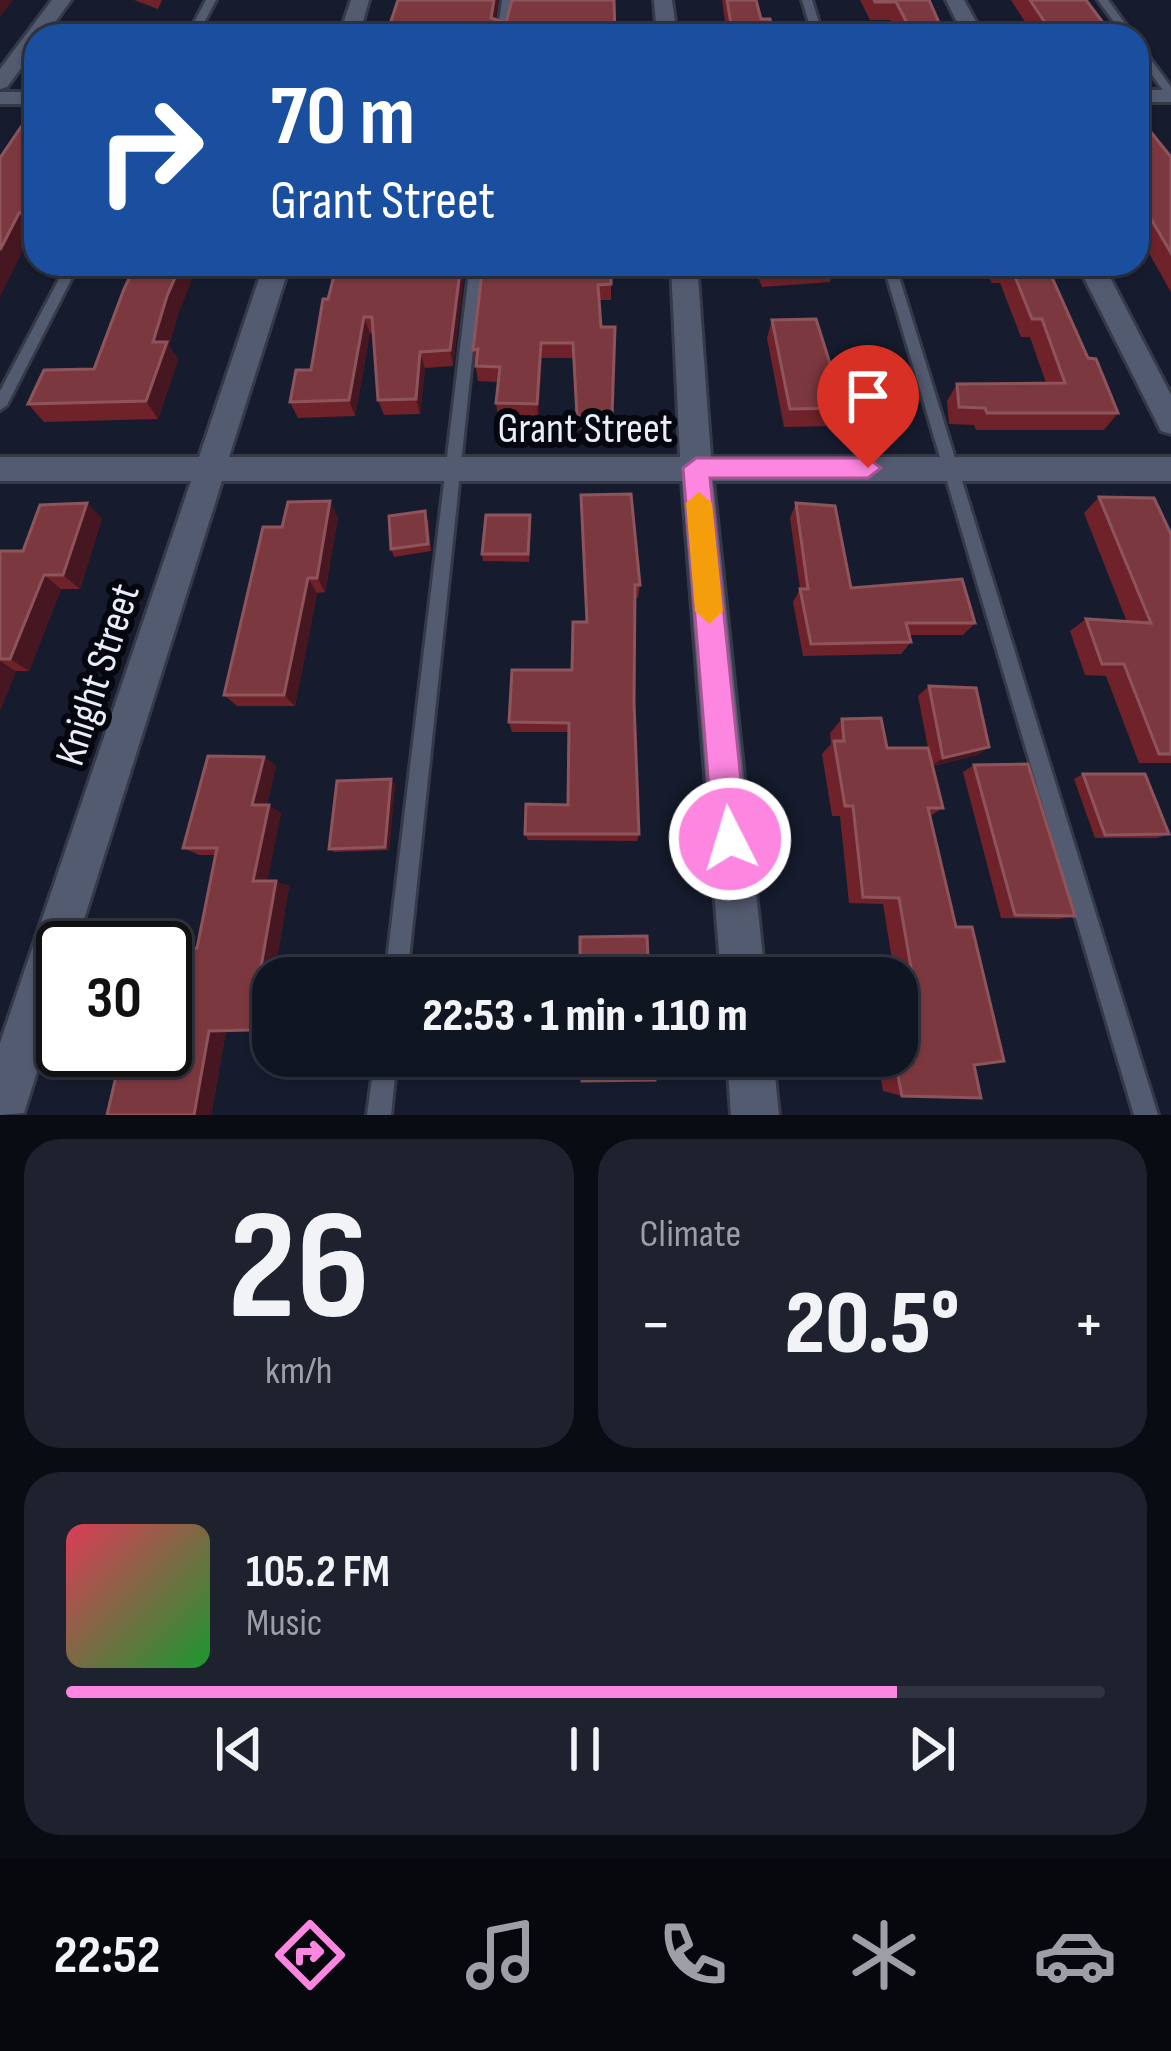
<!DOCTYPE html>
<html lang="en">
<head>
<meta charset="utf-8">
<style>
	:root { --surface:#101522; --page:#1e222f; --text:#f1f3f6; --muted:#9c9fa5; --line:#303440; --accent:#fd86e1 }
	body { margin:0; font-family:"Sofia Sans Condensed",sans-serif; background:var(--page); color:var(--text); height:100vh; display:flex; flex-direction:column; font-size:45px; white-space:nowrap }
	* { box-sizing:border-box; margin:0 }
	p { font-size:39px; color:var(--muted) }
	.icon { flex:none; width:66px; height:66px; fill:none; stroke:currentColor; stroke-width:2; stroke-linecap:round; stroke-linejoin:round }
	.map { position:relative; height:1115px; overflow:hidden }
	.sheet { display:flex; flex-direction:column; gap:24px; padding:24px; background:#090c13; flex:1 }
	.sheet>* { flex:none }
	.banner { position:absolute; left:24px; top:24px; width:1125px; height:252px; border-radius:36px; box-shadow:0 3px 9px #0004,0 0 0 3px var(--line); background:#1a4fa0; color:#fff; overflow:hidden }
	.speed { position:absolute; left:36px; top:921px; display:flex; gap:24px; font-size:60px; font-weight:700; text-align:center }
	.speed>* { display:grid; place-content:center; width:156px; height:156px; border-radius:50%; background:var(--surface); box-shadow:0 3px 9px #0004,0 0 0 3px var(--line); line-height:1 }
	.speed .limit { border:6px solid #111; border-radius:18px; background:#fff; color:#111 }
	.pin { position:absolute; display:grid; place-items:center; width:102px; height:102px; color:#fff; margin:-123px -51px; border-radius:50% 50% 50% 0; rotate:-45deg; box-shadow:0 0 12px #0007 }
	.pin .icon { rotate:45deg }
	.me { position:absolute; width:132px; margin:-66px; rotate:355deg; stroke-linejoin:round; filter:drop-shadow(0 0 9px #0008) }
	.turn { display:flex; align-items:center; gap:42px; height:252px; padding:0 48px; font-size:54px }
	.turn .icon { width:156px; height:156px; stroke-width:2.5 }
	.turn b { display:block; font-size:84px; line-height:102px }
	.big { font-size:90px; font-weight:800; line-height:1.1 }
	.sheet .card { flex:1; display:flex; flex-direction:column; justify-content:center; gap:18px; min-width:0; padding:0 42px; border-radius:36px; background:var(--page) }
	.sheet .dial { align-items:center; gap:0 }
	.dial b { font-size:156px; line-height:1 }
	.song { display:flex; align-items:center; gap:36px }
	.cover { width:144px; height:144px; border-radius:18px; background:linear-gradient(135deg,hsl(350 70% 55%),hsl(130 70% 35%)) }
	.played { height:12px; border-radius:6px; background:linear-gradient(90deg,var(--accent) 80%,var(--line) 80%) }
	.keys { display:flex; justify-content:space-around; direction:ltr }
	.heat { display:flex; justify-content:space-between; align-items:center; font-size:66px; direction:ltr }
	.sheet .tiles { flex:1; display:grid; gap:24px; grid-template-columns:1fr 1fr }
	.card:last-child { grid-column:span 2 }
	.trip { position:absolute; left:252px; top:957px; width:666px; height:120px; border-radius:36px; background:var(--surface); box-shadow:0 3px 9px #0004,0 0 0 3px var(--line); font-weight:800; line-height:120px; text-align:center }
	.tabs { display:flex; height:192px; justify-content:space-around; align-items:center; background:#06080e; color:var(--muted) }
	.tabs .icon { width:84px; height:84px }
	.tabs .selected { color:var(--accent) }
	.tabs b { font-size:54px; color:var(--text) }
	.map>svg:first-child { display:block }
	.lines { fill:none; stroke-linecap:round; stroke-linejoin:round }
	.lane-casing { stroke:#353948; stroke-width:6 }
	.street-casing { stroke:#353948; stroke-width:6 }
	.lane { fill:#535b70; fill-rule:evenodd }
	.street { fill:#535b70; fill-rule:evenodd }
	.wall { fill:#6f2229 }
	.shaded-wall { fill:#461721 }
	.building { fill:#7c383f; stroke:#8d545c; stroke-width:3 }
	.route { fill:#fd86e1; stroke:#a45792; stroke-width:3 }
	.slow { fill:#f59e0b }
	.labels { text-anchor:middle; stroke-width:12; stroke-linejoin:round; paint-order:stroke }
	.street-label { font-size:42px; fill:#e8edfa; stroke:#05070f }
</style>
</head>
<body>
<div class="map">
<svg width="1171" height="1115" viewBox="0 0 1171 1115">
	<rect width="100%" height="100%" fill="#161c2e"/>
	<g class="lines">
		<g class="lane-casing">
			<g id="lane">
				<polygon points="206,0 216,0 197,36 187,36"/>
				<polygon points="502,0 512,0 507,36 497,36"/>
				<polygon points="802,0 812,0 823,36 813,36"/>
				<polygon points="1098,0 1108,0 1134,36 1124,36"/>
				<polygon points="1137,44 1140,45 1171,87 1171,97 1167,96 1137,54"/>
				<polygon points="67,264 79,264 7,405 0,410 0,391"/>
				<polygon points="470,264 482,264 407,978 385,978"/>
				<polygon points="883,264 895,264 1158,1115 1134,1115"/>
				<polygon points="375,1056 397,1056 391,1115 367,1115"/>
			</g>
		</g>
		<g class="street-casing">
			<g id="street">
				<polygon points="52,0 71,0 45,36 36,36 36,48 7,87 0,89 0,69"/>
				<polygon points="351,0 369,0 359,36 339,36"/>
				<polygon points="654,0 672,0 677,36 657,36"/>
				<polygon points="946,0 964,0 984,36 964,36"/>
				<rect x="1137" y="90" width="34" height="12"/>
				<rect x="0" y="92" width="36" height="12"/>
				<polygon points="264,264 290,264 229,457 680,457 671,264 697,264 711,457 1171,457 1171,481 713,481 765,978 721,978 682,481 222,481 75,948 63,948 63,988 24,1113 0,1115 0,1043 191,481 0,481 0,457 199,457"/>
				<polygon points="1077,264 1103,264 1171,395 1171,434 1161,431"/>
				<polygon points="727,1056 773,1056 779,1115 731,1115"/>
			</g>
		</g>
		<use href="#lane" class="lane"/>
		<use href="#street" class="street"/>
	</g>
	<g class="wall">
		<polygon points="134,0 162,0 158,9"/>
		<polygon points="722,0 756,0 761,19 774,36 727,36"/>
		<polygon points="860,0 929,0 945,36 899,36 890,20 870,20"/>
		<polygon points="1011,0 1086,0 1113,36 1034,36"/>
		<polygon points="36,105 36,231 32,231 0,296 0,158"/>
		<polygon points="1137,115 1171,157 1171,292 1137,232"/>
		<polygon points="337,264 462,264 464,276 453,366 425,368 420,414 384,415 378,400 374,334 370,333 355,416 298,418 290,402 311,370"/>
		<polygon points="611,264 611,300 599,300 601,327 615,327 611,431 577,430 574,358 542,358 538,418 498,418 496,403 498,382 478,381 473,350"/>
		<polygon points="753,264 836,264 830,282 762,287"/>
		<polygon points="982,264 1046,264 1088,358 1118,413 1104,430 976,430 974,425 949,424 947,401 957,384 1046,383 1030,337 1021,337 1000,283 992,283"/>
		<polygon points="178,315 169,346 178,360 158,419 44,422 28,404 94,369"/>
		<polygon points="772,320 844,408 837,426 784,427 767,338"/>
		<polygon points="581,495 640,585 638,598 635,598 634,702 639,834 637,841 528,840 525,834 568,805 569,732 512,732 509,722 572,670 586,622"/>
		<polygon points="1099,497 1171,534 1171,763 1139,763 1106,676 1085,675 1070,631 1086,619 1127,622 1084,513"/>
		<polygon points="796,503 851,588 975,623 963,635 909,635 911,642 901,654 803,656 793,602 800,589 790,518"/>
		<polygon points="338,517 325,592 317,593 295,706 237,706 224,695 282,527"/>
		<polygon points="102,518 80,589 61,589 29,671 16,671 0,710 0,551 23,551"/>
		<polygon points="428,519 431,551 394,557 391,549"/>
		<polygon points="531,523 529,562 483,561 482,554"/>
		<polygon points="929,686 989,747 977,755 933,766 943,808 930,816 974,1065 902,1096 883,1091 877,1056 897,1056 901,1014 897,978 895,978 883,904 849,903 840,816 832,816 822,754 831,744 830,733 842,719 887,748 928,748 918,696"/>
		<polygon points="264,757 276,766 267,805 281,813 267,881 289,886 265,1030 226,1031 211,1115 107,1115 124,1071 197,948 216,855 199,855 183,848"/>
		<polygon points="974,765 1075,916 1059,919 1001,918 963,772"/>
		<polygon points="1083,774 1169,834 1157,838 1095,838 1074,779"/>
		<polygon points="395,784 389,850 334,852 329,849"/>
	</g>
	<g class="shaded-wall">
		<polygon points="0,0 13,0 0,17"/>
		<polygon points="494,0 499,0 493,35 491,18"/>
		<polygon points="19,213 32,231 0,296 0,250"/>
		<polygon points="181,264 198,264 178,315 169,346 178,360 158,419 146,401 153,342 167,296"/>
		<polygon points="461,264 464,276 453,366 450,350"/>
		<polygon points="364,317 370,333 355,416 349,400"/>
		<polygon points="541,343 542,358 538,418 537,404"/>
		<polygon points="420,352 425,368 420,414 416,399"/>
		<polygon points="330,501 338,517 325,592 317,578"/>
		<polygon points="87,503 102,518 80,589 63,575"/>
		<polygon points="44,575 61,589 29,671 10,659"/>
		<polygon points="308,578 317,593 295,706 284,695"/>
		<polygon points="0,661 16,671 0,710"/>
		<polygon points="989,747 977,755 931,766 943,758"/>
		<polygon points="264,757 276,766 265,813 252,805"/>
		<polygon points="391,779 395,784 389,850 385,847"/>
		<polygon points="269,805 281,813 266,887 253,881"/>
		<polygon points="276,881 289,886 265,1030 250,1030"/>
		<polygon points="209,1031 226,1031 211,1115 194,1115"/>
	</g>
	<g class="building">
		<polygon points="398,0 494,0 491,18 506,23 512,0 614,0 615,36 386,36"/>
		<polygon points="727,0 756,0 761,19 770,19 774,36 733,36"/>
		<polygon points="874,0 929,0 945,36 914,36 896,2 875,2"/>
		<polygon points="1030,0 1086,0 1113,36 1054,36"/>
		<polygon points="36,105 36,213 19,213 0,250 0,158"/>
		<polygon points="1137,115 1171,157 1171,253 1137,195"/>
		<polygon points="136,264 181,264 167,296 153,342 167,342 146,401 28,404 44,370 94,369 124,289"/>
		<polygon points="337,264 461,264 450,350 420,352 416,399 378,400 372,317 364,317 349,400 290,402 296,370 311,370 323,299 328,299"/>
		<polygon points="483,264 611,264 611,284 598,285 601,327 615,327 612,416 577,416 573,343 541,343 537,404 496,403 500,367 476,366 478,349 473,350"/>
		<polygon points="765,264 823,264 766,268"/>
		<polygon points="1002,264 1046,264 1088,358 1096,359 1118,413 987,413 985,408 959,407 957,384 1065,383 1042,319 1032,319 1010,264"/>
		<polygon points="816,319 844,408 790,409 772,320"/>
		<polygon points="631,494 640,585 635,585 634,702 639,834 525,834 526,804 568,805 569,723 509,722 512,670 572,670 573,622 587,622 581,495"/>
		<polygon points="1099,497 1154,498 1171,534 1171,754 1159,754 1124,664 1102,664 1086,619 1151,623"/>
		<polygon points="330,501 317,578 308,578 284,695 224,695 263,527 282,527 288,502"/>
		<polygon points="87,503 63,575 44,575 10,659 0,659 0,551 23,551 40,505"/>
		<polygon points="796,503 835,506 851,588 962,579 975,623 906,623 911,642 811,644 800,589 808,589"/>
		<polygon points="425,511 428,544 391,549 389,516"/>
		<polygon points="486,515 530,515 528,554 482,554"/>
		<polygon points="929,686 976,688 989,747 943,758"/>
		<polygon points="881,718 887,748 928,748 943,808 928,808 956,927 972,927 1004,1061 974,1065 981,1098 902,1096 894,1056 897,1056 897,1014 919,1014 899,898 863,897 853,806 845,806 834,741 844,741 842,719"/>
		<polygon points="208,756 264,757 252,805 269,805 253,881 276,881 250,1030 209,1031 194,1115 107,1115 117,1072 124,1071 129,1050 165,1050 165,949 197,948 217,848 183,848"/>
		<polygon points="1028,764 1075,916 1015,915 974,765"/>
		<polygon points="1083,774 1145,774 1169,834 1105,835"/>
		<polygon points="391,779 385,847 329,849 337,781"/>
		<polygon points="647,936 649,978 580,978 580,937"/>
		<polygon points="582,1056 654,1056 655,1080 582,1081"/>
	</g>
	<polygon class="route" points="696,458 868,458 881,468 868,478 710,478 747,839 742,851 730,855 718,851 713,839 683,468"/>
	<polygon class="slow" points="699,492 712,503 723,611 709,624 695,611 686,503"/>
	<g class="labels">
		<g class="street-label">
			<text x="585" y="442">Grant Street</text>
			<text transform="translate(96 674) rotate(-72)" y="15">Knight Street</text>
		</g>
	</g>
</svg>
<div class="speed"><div class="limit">30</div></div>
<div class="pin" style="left:868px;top:468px;background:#d93025"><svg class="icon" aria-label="arrive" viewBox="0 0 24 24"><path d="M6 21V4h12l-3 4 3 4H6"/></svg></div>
<svg class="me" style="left:730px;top:839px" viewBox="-20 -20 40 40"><circle r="17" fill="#fd86e1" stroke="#fff" stroke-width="3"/><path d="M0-11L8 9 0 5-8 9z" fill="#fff"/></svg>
<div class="trip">22:53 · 1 min · 110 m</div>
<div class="banner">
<div class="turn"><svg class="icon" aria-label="right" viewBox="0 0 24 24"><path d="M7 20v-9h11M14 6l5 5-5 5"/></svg><div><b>70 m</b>Grant Street</div></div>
</div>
</div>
<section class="sheet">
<div class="tiles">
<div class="card dial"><b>26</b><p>km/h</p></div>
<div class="card"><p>Climate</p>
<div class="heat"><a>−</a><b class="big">20.5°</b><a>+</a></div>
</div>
<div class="card">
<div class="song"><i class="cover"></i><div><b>105.2 FM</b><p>Music</p></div></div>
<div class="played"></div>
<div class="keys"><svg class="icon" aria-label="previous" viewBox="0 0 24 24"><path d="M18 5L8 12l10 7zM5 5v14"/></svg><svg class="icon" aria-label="pause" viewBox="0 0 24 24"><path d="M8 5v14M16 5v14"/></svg><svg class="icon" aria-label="next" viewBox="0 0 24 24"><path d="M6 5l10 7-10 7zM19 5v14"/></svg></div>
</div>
</div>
</section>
<nav class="tabs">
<b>22:52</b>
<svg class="icon selected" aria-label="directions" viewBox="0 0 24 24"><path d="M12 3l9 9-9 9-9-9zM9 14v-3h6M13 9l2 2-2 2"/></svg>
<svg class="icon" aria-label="music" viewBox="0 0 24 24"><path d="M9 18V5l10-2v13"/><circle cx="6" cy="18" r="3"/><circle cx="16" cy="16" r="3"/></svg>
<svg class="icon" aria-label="phone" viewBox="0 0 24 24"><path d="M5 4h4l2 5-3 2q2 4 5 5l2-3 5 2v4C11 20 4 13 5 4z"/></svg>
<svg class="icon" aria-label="climate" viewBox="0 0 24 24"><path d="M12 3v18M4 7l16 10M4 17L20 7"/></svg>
<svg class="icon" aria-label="car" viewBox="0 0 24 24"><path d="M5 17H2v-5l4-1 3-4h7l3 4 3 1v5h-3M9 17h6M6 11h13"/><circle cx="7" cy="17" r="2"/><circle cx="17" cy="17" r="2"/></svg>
</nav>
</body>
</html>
